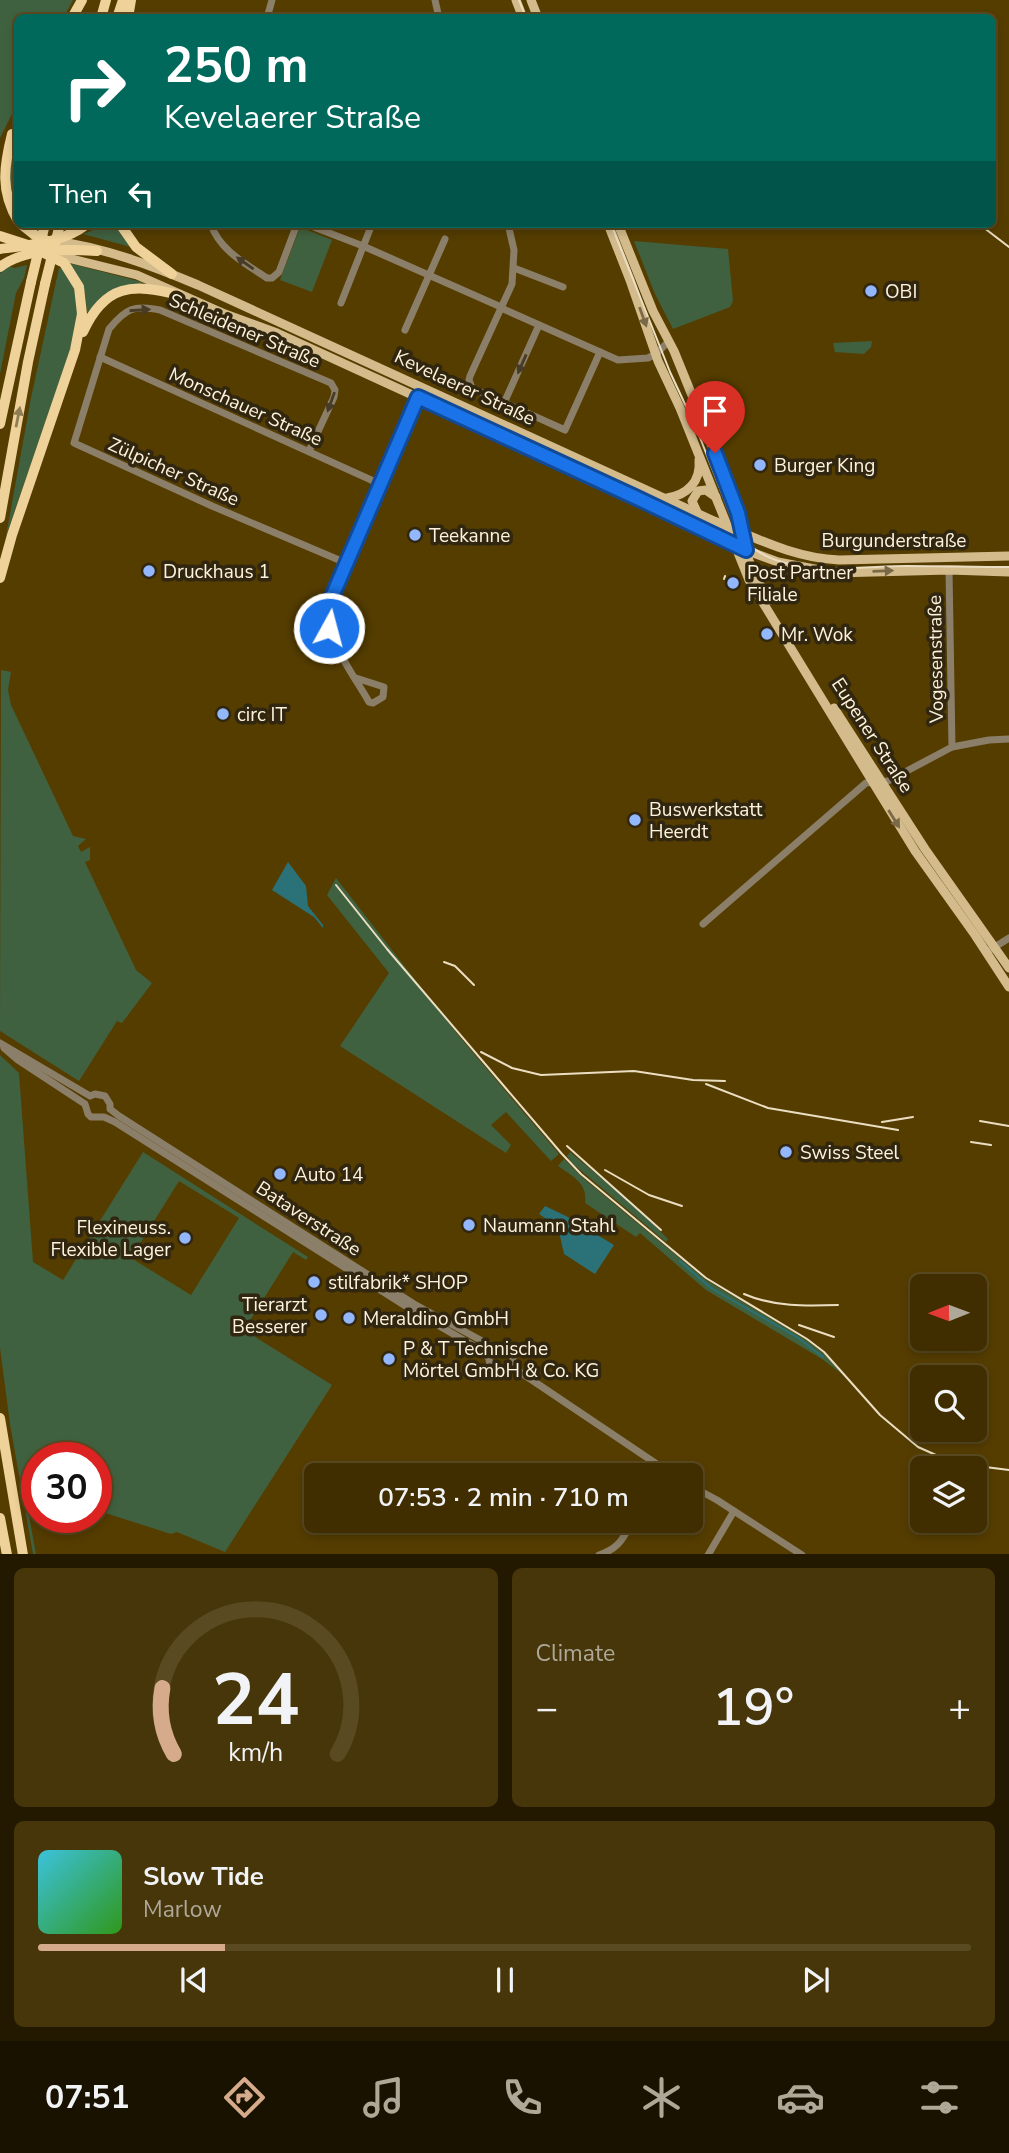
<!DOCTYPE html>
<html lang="en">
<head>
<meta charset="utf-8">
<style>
	:root { --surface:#402e00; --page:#47360a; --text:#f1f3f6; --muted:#aea899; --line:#594a22; --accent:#d6ab8b }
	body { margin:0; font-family:"Nunito Sans",sans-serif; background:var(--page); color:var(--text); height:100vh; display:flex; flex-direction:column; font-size:26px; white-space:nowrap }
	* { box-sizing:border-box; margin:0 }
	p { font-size:23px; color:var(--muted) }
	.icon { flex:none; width:38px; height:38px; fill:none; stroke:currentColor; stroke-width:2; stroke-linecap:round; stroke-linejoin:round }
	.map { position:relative; height:1554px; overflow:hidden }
	.side { display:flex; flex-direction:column; gap:14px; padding:14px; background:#231900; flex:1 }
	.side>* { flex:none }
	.guide { position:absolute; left:14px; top:14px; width:982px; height:214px; border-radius:10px; box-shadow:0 4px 10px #0003,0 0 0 2px var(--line); background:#00695c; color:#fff; overflow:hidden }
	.needle { width:46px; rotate:269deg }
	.controls { position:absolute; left:910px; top:1274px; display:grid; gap:14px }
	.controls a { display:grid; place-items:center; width:77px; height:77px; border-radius:10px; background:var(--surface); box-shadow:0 4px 10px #0003,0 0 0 2px var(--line); font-size:35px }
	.speed { position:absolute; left:21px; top:1442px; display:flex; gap:14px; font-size:35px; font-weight:700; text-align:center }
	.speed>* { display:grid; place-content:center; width:91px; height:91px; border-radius:50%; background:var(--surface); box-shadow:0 4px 10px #0003,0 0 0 2px var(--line); line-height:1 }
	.speed .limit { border:10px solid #d22; background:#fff; color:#111 }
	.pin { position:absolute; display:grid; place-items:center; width:60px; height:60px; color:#fff; margin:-72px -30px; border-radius:50% 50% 50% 0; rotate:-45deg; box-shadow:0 0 7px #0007 }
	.pin .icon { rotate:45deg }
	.me { position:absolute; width:77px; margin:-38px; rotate:7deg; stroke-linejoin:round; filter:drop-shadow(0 0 5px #0008) }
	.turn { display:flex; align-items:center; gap:24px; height:147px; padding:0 35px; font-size:32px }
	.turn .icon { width:91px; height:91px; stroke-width:2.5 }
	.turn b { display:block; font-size:49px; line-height:60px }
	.then { display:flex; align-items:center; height:66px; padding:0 35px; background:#0003; gap:14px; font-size:26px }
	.big { font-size:52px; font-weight:600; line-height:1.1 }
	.side .widget { flex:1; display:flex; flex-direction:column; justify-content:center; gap:10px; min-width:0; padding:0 24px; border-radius:10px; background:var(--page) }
	.side .dial { align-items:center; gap:0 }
	.dial svg { height:182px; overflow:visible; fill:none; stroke:var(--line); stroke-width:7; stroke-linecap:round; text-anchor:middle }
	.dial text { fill:var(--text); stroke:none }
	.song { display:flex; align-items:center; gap:21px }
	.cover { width:84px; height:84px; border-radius:10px; background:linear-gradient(135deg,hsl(190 70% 55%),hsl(110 70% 35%)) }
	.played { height:7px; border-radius:4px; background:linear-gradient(90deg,var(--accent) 20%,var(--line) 20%) }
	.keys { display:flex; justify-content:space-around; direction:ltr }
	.heat { display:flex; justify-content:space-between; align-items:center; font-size:38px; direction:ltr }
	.side .tiles { flex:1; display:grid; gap:14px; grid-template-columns:1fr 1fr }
	.widget:last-child { grid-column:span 2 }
	.trip { position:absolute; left:304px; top:1463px; width:399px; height:70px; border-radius:10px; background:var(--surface); box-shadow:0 4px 10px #0003,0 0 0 2px var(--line); font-weight:600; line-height:70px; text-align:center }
	.tab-bar { display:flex; height:112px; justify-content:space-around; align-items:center; background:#1a1200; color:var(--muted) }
	.tab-bar .icon { width:49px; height:49px }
	.tab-bar .selected { color:var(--accent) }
	.tab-bar b { font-size:32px; color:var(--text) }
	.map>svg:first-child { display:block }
	.green { fill:#40613f; fill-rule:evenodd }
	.water { fill:#2a7278 }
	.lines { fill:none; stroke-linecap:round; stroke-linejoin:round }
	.stream { stroke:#2a7278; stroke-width:2 }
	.minor { stroke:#8b7f69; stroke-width:7 }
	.major { stroke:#d3bb8c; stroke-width:9 }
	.highway { stroke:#efd29a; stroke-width:10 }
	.tram { stroke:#ebdec3; stroke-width:2 }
	.rail { stroke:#ebdec3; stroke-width:2 }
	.highway-bridge { stroke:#efd29a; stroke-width:10 }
	.oneway { fill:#483c26 }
	.oneway2 { fill:#7a6948 }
	.oneway3 { fill:#907c55 }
	.route-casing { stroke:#114b97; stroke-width:18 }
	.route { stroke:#1a73e8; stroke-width:12 }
	.poi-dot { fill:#93b7fd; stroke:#312610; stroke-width:2.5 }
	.labels { text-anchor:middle; stroke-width:7; stroke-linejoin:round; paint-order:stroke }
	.poi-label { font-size:19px; fill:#fef3dc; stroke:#312610; text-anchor:start }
	.street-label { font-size:19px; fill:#fef3dc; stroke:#312610 }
</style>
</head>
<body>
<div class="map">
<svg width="1009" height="1555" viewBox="0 0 1009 1555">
	<rect width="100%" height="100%" fill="#553d00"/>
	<g class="green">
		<polygon points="0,0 73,0 64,17 18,18 17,104 0,138"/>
		<path d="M 17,143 L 17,211 C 4,185 8,169 17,143 Z"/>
		<polygon points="98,224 117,224 131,247 83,234 91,231"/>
		<polygon points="302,228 332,240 312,292 280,280 299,230"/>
		<polygon points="634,241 728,249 733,301 730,307 673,329 655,294"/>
		<path d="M 68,263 L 142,282 L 141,285 L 89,313 L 87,312 C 85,286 83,282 68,263 Z"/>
		<polygon points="27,265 24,278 16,293 0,374 0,273 9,266 14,268"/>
		<path d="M 59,268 L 65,268 C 79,290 78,308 76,333 L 6,536 L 31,398 Z"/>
		<polygon points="872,341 871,347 864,354 835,352 833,343"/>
		<polygon points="476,418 501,426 711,524 710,527 474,420"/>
		<polygon points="1,670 11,672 8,690 11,705 73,836 86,839 78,846 81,852 90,847 90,860 85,862 136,970 152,983 122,1023 117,1021 79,1081 0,1031"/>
		<polygon points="336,878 458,1035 559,1154 551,1161 506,1112 491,1125 511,1145 506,1153 340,1046 389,973 327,895"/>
		<path d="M 0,1055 L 19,1073 L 33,1262 L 63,1280 L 143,1152 L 308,1257 L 306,1260 L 293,1252 L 244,1330 L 332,1385 L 225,1552 L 177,1532 L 171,1534 L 96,1510 L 96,1458 L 37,1458 L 37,1488 L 23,1484 L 36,1554 L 33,1554 L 10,1424 L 0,1348 ZM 179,1181 L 239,1218 L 191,1295 L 131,1258 Z"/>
		<polygon points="570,1152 638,1209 668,1239 666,1242 572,1163 567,1156"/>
		<path d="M 564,1159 L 583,1178 L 706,1280 L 806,1340 L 824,1354 L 842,1374 L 822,1359 L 706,1290 L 640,1233 L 636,1237 L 585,1203 C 588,1183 572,1176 558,1166 Z"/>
	</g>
	<g class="water">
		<polygon points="288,862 306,886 308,906 323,925 323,928 314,917 272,890"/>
		<polygon points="545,1206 566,1216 614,1245 595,1274 564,1254 558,1227 539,1214"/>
	</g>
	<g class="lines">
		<polyline class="stream" points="680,1261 711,1288 797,1337 823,1357"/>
		<g class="minor">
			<polyline points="435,0 439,18"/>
			<polyline points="267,18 272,0"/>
			<path d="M 211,224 C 219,250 246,264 267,278 L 272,278 L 279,272 L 297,224"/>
			<polyline points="306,224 363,246 501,307"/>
			<polyline points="508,224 514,250 512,284 470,376 469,380 472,388 565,430 600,352"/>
			<polyline points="514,268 563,287"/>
			<polyline points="341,303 372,224"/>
			<polyline points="501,308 618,360 648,358 656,354 668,342"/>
			<polyline points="405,330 445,239"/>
			<polyline points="100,357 380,484"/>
			<polyline points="504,403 539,325"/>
			<path d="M 309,451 L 334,397 L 335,390 L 331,383 L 160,310 C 134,305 126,308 109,329 L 74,443 L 212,506 L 346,563"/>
			<polyline points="949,570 952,747"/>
			<path d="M 356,678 L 384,687 L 383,697 L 373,703 L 369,702 C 352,672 326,641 328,606 L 418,397"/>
			<polyline points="703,924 866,783 888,781 952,747 989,740 1009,739"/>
			<polyline points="990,950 1009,938"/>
			<polyline points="0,1043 90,1096 95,1094 105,1096 110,1104 110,1109 119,1116 414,1304 495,1348"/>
			<polyline points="4,1048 18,1060 85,1104 88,1114 91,1117 104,1117 115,1122 415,1312 481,1350 488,1357"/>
			<circle cx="501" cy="1359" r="12"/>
			<polyline points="511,1366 673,1475"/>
			<polyline points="691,1486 717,1500 802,1555"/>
			<path d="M 599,1555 C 620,1548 622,1539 633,1521"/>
			<polyline points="708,1555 734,1511"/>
		</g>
		<g class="major">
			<polyline points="516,0 523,18"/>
			<polyline points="531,0 538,18"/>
			<polyline points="608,224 630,280 658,361 680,408 749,580 915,851 975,935 1009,987"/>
			<polyline points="618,224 653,311 674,351 700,415 738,513 749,561 768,601"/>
			<path d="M 54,241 C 103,247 153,266 198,285 L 714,521 C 756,538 794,558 839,560 L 1009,556"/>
			<polyline points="51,254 137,275 225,314 277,333 637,498 737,547 778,562 835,573 949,570 1009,572"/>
			<path d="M 667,498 C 687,495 701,482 699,460"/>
			<polyline points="697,512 692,501 698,491 706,490 716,497"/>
			<polyline points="834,708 925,849 1009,968"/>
		</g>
		<g class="highway">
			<polyline points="72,18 82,0"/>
			<polyline points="101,18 106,0"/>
			<polyline points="117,18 123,0"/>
			<polyline points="128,18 131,0"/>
			<path d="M 12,134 C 4,166 0,191 18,221"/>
			<polyline points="21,224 36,236 48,241"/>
			<polyline points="120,224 136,247 172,274"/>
			<polyline points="0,236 28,245 64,263 79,287 82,314 75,350 12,535 0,578"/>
			<path d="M 0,249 C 30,245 63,243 87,224"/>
			<path d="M 0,267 C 25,248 66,249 97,251"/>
			<path d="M 83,332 C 105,284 132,283 179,295"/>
			<polyline points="0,424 31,282"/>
			<polyline points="0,518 28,362 45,284"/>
			<polyline points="0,1418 23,1555"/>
			<polyline points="0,1518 7,1555"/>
		</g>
		<g class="tram">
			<polyline points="519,0 526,18"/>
			<path d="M 611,224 L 670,372 L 697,430 L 734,524 C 761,583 854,566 907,566 C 941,566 975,567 1009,567"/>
			<polyline points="724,579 725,576"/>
			<polyline points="444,962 455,966 474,985"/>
		</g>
		<g class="rail">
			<polyline points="979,224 1009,247"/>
			<polyline points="336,885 387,949 562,1154 581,1174 706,1278 807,1339 824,1352 880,1415 918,1447 954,1463 1009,1470"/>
			<polyline points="481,1052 512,1068 541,1075 634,1071 693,1080 725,1081"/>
			<polyline points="706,1084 768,1108 898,1130"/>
			<polyline points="980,1121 1009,1126"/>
			<polyline points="882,1122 913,1117"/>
			<polyline points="971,1142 991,1145"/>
			<polyline points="567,1146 661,1230"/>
			<polyline points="605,1170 649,1195 682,1206"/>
			<path d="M 744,1294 C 774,1307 806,1306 838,1305"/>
			<polyline points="799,1325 834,1337"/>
		</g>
		<g class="highway-bridge">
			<polyline points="31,282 45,224"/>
			<polyline points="45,284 60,224"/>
		</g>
	</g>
	<defs><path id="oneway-solid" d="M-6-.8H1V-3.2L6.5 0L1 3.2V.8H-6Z" transform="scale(1.75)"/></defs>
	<g class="oneway">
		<use href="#oneway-solid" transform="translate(245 263) rotate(-145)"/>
		<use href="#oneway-solid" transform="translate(140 310) rotate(-4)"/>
		<use href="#oneway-solid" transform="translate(522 364) rotate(114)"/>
		<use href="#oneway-solid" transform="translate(331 402) rotate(110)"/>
	</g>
	<g class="oneway2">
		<use href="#oneway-solid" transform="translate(643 317) rotate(70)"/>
		<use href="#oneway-solid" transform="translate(883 571) rotate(-2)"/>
		<use href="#oneway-solid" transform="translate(894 819) rotate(58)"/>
	</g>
	<use class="oneway3" href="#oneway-solid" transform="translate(18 417) rotate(-79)"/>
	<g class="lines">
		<g class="route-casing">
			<polyline id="route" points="329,628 328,606 418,397 637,498 746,550 738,513 715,453"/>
		</g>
		<use href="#route" class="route"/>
	</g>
	<g class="poi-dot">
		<circle cx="871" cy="291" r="7"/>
		<circle cx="760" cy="465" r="7"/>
		<circle cx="415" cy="535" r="7"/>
		<circle cx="149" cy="571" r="7"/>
		<circle cx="733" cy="583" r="7"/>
		<circle cx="767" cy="634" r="7"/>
		<circle cx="223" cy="714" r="7"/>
		<circle cx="635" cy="820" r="7"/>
		<circle cx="786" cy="1152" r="7"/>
		<circle cx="280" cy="1174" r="7"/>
		<circle cx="469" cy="1225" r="7"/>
		<circle cx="185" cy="1238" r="7"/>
		<circle cx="314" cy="1282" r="7"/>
		<circle cx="321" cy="1315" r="7"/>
		<circle cx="349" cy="1318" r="7"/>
		<circle cx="389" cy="1359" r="7"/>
	</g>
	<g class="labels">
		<g class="poi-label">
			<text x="885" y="298">OBI</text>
			<text x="774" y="472">Burger King</text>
			<text x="429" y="542">Teekanne</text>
			<text x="163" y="578">Druckhaus 1</text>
			<text x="747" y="579">Post Partner<tspan x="747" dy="22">Filiale</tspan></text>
			<text x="781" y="641">Mr. Wok</text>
			<text x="237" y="721">circ IT</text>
			<text x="649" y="816">Buswerkstatt<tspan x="649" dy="22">Heerdt</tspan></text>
			<text x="800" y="1159">Swiss Steel</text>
			<text x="294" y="1181">Auto 14</text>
			<text x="483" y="1232">Naumann Stahl</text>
			<text x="171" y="1234" text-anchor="end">Flexineuss.<tspan x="171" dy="22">Flexible Lager</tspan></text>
			<text x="328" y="1289">stilfabrik* SHOP</text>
			<text x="307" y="1311" text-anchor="end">Tierarzt<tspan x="307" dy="22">Besserer</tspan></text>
			<text x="363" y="1325">Meraldino GmbH</text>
			<text x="403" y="1355">P &amp; T Technische<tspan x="403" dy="22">Mörtel GmbH &amp; Co. KG</tspan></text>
		</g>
		<g class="street-label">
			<text transform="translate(245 330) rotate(23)" y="7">Schleidener Straße</text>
			<text transform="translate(465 387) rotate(25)" y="7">Kevelaerer Straße</text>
			<text transform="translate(246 406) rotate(24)" y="7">Monschauer Straße</text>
			<text transform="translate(174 471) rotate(24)" y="7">Zülpicher Straße</text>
			<text x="894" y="547">Burgunderstraße</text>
			<text transform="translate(935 659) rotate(-91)" y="7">Vogesenstraße</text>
			<text transform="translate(873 735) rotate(57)" y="7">Eupener Straße</text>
			<text transform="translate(309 1218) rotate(33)" y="7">Bataverstraße</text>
		</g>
	</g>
</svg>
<div class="controls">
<a><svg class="needle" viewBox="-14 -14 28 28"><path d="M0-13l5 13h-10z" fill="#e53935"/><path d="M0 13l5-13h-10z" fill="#aea899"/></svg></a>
<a><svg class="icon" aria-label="search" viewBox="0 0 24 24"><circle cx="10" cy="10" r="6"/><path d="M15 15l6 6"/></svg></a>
<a><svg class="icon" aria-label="layers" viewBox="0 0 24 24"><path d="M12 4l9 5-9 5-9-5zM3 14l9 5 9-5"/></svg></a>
</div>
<div class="speed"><div class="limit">30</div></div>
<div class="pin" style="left:715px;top:453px;background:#d93025"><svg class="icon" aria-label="arrive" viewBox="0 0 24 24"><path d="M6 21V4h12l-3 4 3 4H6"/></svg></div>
<svg class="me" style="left:329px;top:628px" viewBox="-20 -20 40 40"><circle r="17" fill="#1a73e8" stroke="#fff" stroke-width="3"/><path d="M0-11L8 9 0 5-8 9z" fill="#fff"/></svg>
<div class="trip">07:53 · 2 min · 710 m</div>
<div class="guide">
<div class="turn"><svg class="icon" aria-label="right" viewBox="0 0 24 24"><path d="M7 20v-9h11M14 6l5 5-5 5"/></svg><div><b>250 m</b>Kevelaerer Straße</div></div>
<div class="then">Then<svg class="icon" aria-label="left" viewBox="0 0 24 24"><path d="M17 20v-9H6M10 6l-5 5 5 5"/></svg></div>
</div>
</div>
<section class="side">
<div class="tiles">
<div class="widget dial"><svg viewBox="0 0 100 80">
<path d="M14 69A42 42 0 1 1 86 69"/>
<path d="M14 69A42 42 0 0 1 9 40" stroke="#d6ab8b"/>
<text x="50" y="56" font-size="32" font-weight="700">24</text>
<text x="50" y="72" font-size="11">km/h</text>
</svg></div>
<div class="widget"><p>Climate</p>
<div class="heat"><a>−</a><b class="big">19°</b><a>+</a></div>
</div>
<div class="widget">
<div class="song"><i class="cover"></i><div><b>Slow Tide</b><p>Marlow</p></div></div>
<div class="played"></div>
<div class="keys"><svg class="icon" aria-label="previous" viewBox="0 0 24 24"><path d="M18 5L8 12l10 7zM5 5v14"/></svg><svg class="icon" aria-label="pause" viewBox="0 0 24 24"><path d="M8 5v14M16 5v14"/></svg><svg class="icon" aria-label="next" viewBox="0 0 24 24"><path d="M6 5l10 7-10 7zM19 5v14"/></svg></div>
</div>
</div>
</section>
<nav class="tab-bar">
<b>07:51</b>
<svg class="icon selected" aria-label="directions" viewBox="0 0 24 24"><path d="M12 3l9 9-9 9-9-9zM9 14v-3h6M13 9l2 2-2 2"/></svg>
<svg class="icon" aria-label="music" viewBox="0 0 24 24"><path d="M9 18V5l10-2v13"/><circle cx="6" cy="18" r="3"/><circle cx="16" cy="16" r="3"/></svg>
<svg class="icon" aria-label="phone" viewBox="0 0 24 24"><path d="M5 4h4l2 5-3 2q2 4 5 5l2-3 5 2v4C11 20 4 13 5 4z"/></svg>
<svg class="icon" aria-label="climate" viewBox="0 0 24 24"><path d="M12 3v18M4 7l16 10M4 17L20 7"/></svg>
<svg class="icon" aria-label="car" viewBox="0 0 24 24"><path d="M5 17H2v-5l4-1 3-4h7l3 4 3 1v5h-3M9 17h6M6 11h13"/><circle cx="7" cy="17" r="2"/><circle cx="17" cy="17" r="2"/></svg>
<svg class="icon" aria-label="filters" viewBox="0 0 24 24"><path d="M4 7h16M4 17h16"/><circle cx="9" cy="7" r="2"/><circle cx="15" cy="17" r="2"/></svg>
</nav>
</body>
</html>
